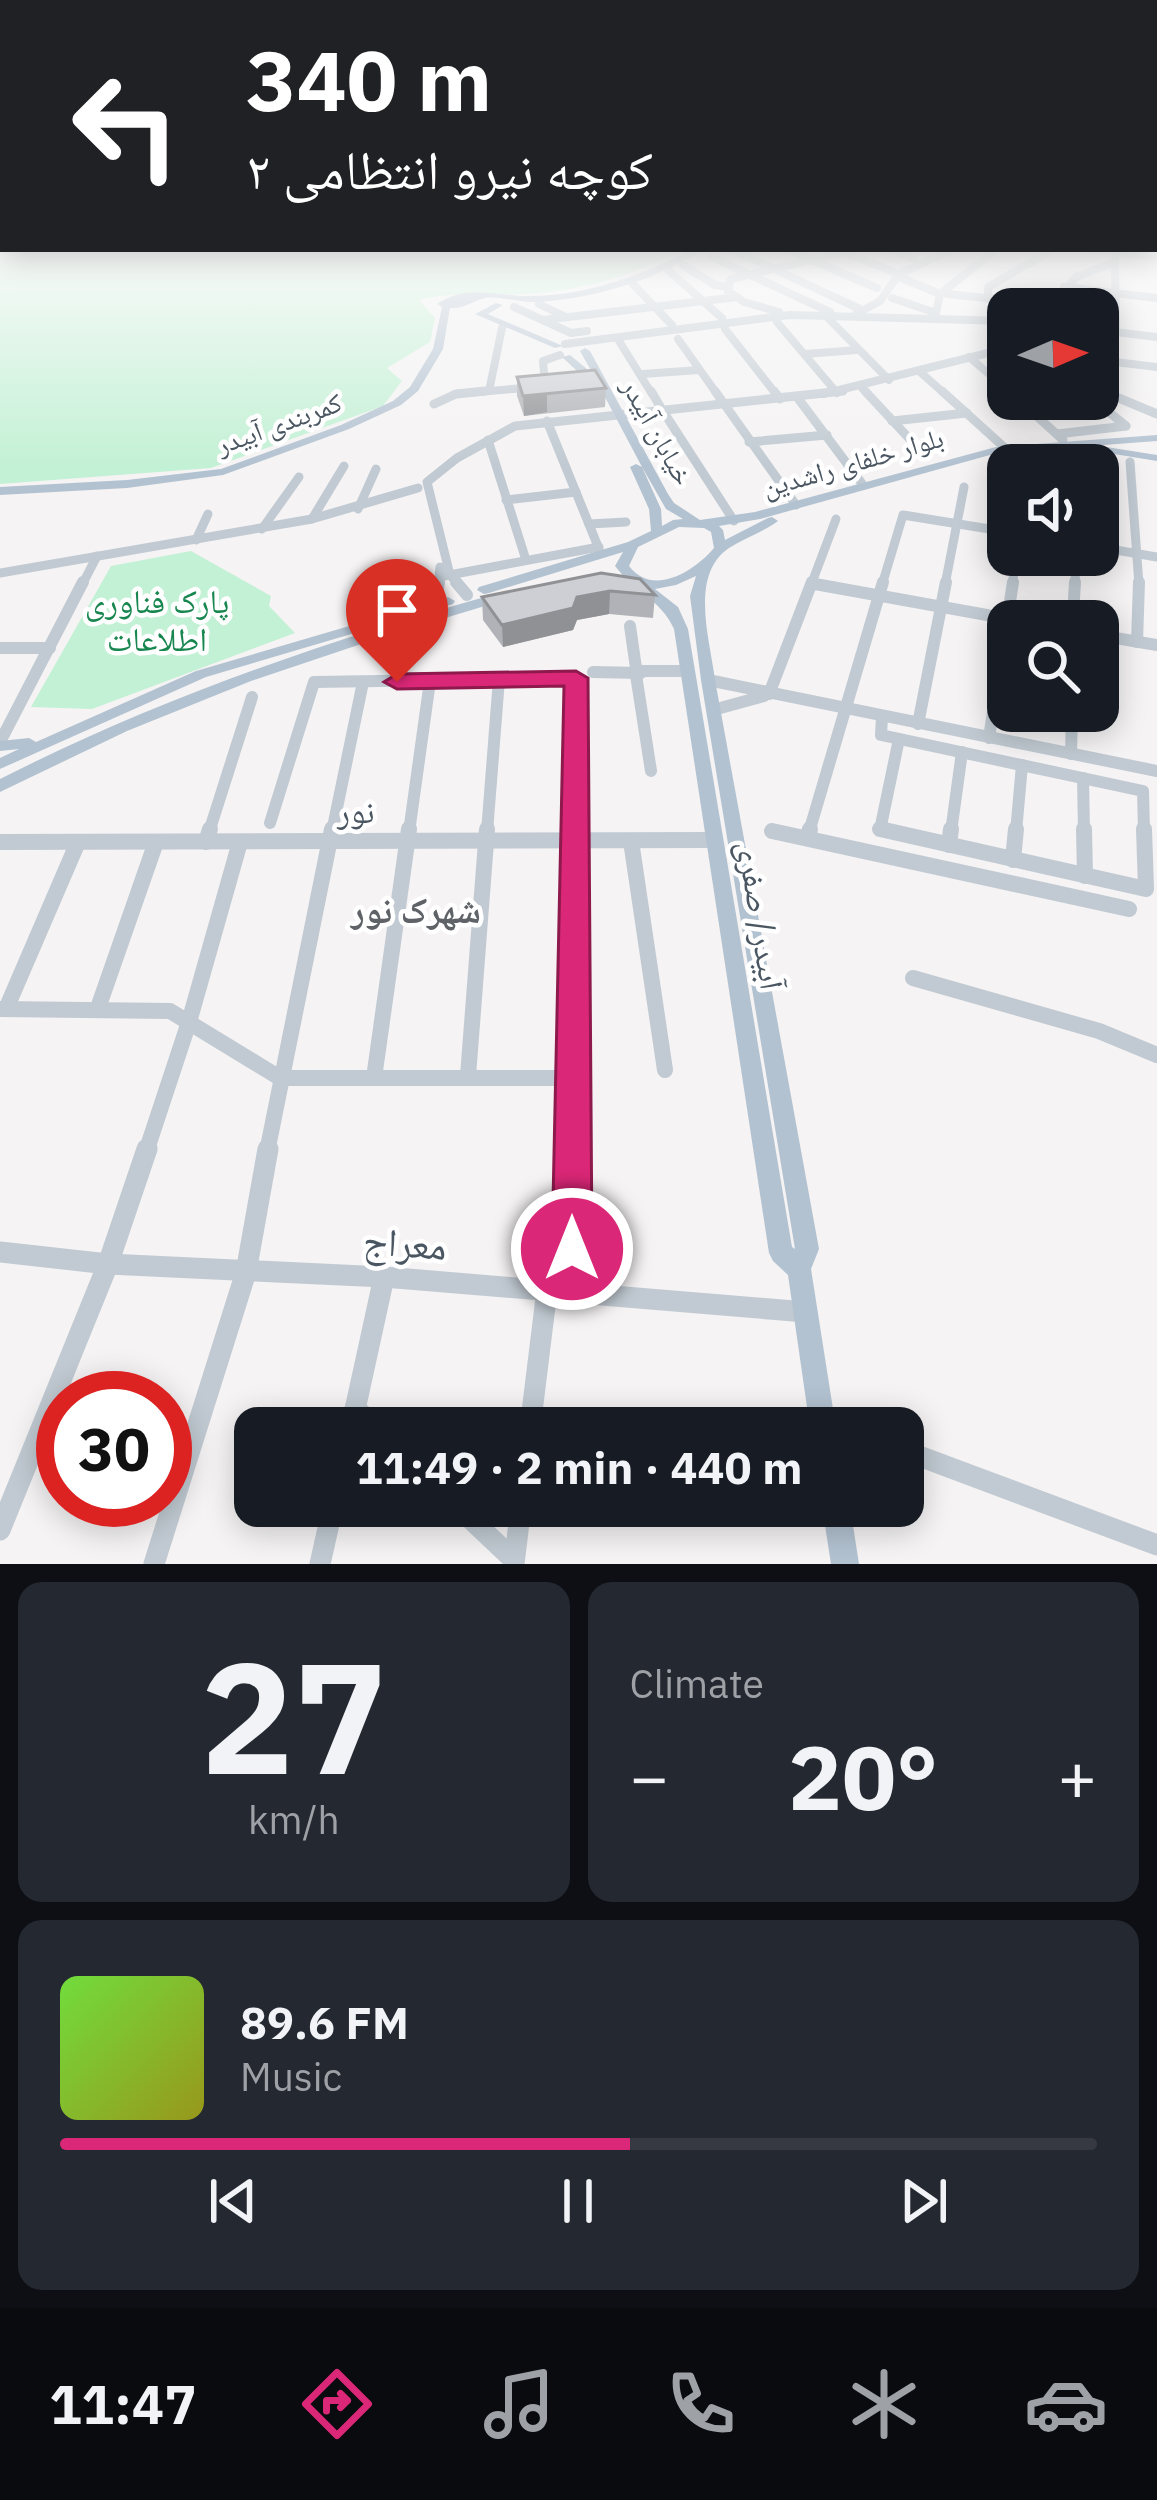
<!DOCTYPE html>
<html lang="en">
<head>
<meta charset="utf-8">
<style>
	:root { --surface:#171b24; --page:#242831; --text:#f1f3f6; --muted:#9ea1a6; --line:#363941; --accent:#db2777 }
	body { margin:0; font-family:"IBM Plex Sans","Noto Naskh Arabic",sans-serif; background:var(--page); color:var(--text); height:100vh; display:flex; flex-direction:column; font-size:45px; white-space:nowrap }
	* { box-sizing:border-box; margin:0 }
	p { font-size:39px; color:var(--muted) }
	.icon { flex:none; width:66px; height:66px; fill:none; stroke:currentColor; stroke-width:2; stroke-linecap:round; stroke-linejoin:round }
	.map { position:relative; height:1564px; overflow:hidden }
	.panel { display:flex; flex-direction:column; gap:18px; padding:18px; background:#0d0f14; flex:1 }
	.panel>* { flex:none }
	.guide { position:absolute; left:0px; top:0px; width:1158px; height:252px; box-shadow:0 6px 30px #0003; background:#202124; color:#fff; overflow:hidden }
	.needle { width:78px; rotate:88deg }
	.tools { position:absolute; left:987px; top:288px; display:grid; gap:24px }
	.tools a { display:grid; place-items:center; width:132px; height:132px; border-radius:24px; background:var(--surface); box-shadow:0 6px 30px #0003; font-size:60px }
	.speed { position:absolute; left:36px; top:1371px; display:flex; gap:24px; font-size:60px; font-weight:700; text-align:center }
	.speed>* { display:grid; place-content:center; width:156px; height:156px; border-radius:50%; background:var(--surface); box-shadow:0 6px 30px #0003; line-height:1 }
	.speed .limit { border:18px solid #d22; background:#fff; color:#111 }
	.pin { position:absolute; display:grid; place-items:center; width:102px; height:102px; color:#fff; margin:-123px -51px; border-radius:50% 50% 50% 0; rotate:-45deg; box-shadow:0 0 12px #0007 }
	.pin .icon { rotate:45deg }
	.me { position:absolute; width:132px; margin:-66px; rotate:0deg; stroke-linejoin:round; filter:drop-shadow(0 0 9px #0008) }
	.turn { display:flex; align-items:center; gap:42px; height:252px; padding:0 48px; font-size:54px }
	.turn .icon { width:156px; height:156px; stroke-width:2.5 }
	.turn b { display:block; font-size:84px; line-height:102px }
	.big { font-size:90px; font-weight:700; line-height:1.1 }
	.panel .widget { flex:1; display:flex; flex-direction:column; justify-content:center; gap:18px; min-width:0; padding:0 42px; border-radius:24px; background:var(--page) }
	.panel .dial { align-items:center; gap:0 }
	.dial b { font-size:156px; line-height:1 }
	.song { display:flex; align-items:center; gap:36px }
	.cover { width:144px; height:144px; border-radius:18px; background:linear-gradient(135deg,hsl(100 70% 55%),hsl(60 70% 35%)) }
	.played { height:12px; border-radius:6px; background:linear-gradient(90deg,var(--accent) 55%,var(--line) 55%) }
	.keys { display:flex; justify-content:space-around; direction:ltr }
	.heat { display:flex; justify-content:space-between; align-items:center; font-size:66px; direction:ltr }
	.panel .tiles { flex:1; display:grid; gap:18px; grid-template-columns:1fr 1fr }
	.widget:last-child { grid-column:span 2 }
	.trip { position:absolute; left:234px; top:1407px; width:690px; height:120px; border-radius:24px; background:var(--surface); box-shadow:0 6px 30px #0003; font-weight:700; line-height:120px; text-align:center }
	.tabs { display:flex; height:192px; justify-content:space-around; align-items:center; background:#090b0e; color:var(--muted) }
	.tabs .icon { width:84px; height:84px }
	.tabs .current { color:var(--accent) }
	.tabs b { font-size:54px; color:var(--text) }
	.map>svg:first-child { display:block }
	.green { fill:#c3f1d5 }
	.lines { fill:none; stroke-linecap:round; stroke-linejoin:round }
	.minor-far4 { stroke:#c1cad2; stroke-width:8 }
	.minor-far3 { stroke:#c1cad2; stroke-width:9 }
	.minor-far2 { stroke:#c1cad2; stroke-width:12 }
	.minor-far1 { stroke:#c1cad2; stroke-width:16 }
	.minor { stroke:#c1cad2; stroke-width:21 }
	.major { fill:#b3c2d1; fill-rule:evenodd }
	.wall { fill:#b0b2b7 }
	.shaded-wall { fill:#909195 }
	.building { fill:#cdcfd5; stroke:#909195; stroke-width:3 }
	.route { fill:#db2777; stroke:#8e194d; stroke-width:3 }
	.labels { text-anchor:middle; stroke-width:9; stroke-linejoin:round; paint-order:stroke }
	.far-street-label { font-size:27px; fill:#4a5661; stroke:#fff }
	.park-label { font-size:33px; fill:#17864f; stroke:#fff }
	.street-label { font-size:33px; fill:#4a5661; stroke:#fff }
	.neighbourhood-label { font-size:36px; font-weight:bold; fill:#5f6368; stroke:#fff }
	.near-street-label { font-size:39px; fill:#4a5661; stroke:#fff }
</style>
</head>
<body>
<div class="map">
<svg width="1157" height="1564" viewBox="0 0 1157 1564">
	<rect width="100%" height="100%" fill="#f5f3f3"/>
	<g class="green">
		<path d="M 0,246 L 3,249 L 683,249 C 633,276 580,292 522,294 C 486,296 455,291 419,300 L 435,318 L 430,342 L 387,368 L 402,381 L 383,406 L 211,468 L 0,484 Z"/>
		<polygon points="191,551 271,596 269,606 295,633 92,709 31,707 111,566"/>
	</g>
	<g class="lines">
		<g class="minor-far4">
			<polyline points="731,249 860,309"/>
			<polyline points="786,249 877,288"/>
			<polyline points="890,249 914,259"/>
			<polyline points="1090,249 1116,251"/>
			<polyline points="843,252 894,272"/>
			<polyline points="1116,252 1157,257"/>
			<polyline points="712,257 830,312"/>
			<polyline points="1115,262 1116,332"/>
			<polyline points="683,265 715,285 729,287"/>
			<polyline points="668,270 722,318"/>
			<polyline points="897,276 940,294"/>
			<polyline points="633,284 672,325"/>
			<polyline points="1064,287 1157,298"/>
			<polyline points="947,294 1064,306"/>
			<polyline points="892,298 933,312"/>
			<polyline points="988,299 988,287 1054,249"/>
			<polyline points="539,304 566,317"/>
			<polyline points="514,307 571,333 587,331"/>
			<polyline points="1051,309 1076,277 1115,262 1116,251"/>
			<polyline points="779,312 744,302 728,291 731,279 858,249"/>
			<polyline points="856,314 880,301 899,274 954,249"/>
			<polyline points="935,318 940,294 997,249"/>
			<polyline points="829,319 889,380"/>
			<polyline points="543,320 737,297"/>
			<polyline points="777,322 837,393"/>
			<polyline points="725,329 776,394"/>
			<polyline points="1098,330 1157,337"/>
			<polyline points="678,339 717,394"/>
			<polyline points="619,341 652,394"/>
			<polyline points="565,344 789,315 1008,321"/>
			<polyline points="805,354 857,350"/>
			<polyline points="969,357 1008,390"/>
			<polyline points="1098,360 1157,367"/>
			<polyline points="919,371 945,394"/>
			<polyline points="642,374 699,370"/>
			<polyline points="545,386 543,361 560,355"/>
			<polyline points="862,388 868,394"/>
			<polyline points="1099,390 1110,394"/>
			<polyline points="489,391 502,328"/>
			<polyline points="455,394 535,387"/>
			<polyline points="823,394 1008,348"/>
		</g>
		<g class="minor-far3">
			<polyline points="651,391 661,408"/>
			<polyline points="715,391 796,505"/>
			<polyline points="774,391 780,399"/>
			<polyline points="865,391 918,448"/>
			<polyline points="942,391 1005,448"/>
			<polyline points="1102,391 1157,414"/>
			<polyline points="797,397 863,485"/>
			<polyline points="1018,399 1063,440"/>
			<polyline points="1093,399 1126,426"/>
			<polyline points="434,404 456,394 485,391"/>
			<polyline points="663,411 734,521"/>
			<polyline points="547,421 599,549"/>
			<polyline points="892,421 967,413"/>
			<polyline points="1057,434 1126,426"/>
			<polyline points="488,440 526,560"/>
			<polyline points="749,442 827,435"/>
			<polyline points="1130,462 1139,585"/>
			<polyline points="506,500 576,492"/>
			<polyline points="358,509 376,469"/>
			<polyline points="312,519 344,466"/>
			<polyline points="589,524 626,522"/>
			<polyline points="262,529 299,477"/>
			<polyline points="196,540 208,514"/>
			<polyline points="1098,547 1157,557"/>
			<polyline points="0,573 312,519 418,488"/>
			<polyline points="444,576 599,547"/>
			<polyline points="815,584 822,585"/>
			<polyline points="82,585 97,556"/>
			<polyline points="438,585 440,567"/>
			<polyline points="459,585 450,575 427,482 457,458 515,426 843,391"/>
			<polyline points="811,585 836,519"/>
			<polyline points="882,585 903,515 1008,532"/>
			<polyline points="945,585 964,487"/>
			<polyline points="1012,585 1017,555"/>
			<polyline points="1075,585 1076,555"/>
		</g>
		<g class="minor-far2">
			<polyline points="456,582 467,595"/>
			<polyline points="815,584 1020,621"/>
			<polyline points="1074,599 1075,582"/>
			<polyline points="408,612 438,589 439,582"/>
			<polyline points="630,626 636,668"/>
			<polyline points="1098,635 1157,645"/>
			<polyline points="1137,642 1139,582"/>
			<polyline points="0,648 50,648"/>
			<polyline points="641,671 687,671"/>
			<polyline points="593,672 641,673"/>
			<polyline points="636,675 651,771"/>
			<polyline points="708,680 1157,771"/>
			<polyline points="769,694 812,582"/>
			<polyline points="713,710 764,696"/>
			<polyline points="882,717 881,735 1143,791 1144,832"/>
			<polyline points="918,724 946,582"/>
			<polyline points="989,738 1013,582"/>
			<polyline points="0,742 83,582"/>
			<polyline points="1071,754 1072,711"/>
			<polyline points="1083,778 1084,832"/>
			<polyline points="270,823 314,682 576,678 575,832"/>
			<polyline points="772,831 777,832"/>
			<polyline points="209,832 252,697"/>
			<polyline points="332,832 363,682"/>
			<polyline points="409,832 430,681"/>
			<polyline points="487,832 499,679"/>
			<polyline points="809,832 883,582"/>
			<polyline points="889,832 880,830 899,739"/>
			<polyline points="951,832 962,752"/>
			<polyline points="1016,832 1022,765"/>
		</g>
		<g class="minor-far1">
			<polyline points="880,829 1146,889 1144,829"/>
			<polyline points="1084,829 1085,876"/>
			<polyline points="772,831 1129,909"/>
			<polyline points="808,837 810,829"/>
			<polyline points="631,841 665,1070"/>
			<polyline points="0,842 712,840"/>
			<polyline points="206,842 210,829"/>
			<polyline points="949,845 951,829"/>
			<polyline points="1013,860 1016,829"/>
			<polyline points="913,978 1099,1031 1157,1055"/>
			<polyline points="98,1008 156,842"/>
			<polyline points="0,1009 170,1011 280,1078 573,1078"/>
			<polyline points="6,1009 78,842"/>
			<polyline points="468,1076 487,829"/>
			<polyline points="374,1078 409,829"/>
			<polyline points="146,1152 189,1022 240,842"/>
			<polyline points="267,1152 332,829"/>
			<polyline points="573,1152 575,829"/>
		</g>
		<g class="minor">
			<polyline points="0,1252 108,1264 384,1277 806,1312"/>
			<polyline points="572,1292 573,1149"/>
			<polyline points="355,1408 376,1428"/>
			<polyline points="351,1428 384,1277"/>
			<polyline points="530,1428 547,1290"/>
			<polyline points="903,1450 1157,1545"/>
			<polyline points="457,1506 514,1560"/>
			<polyline points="0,1530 108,1264 147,1149"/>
			<polyline points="154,1564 246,1272 268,1149"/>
			<polyline points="320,1564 333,1506"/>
			<polyline points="514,1564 521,1506"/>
		</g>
		<g class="major">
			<path d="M 694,249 L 704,249 C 656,280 591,300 533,302 C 518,302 500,296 485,298 C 473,301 464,309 450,308 L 443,349 L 418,391 L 401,405 L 349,429 L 223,475 L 127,488 L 0,495 L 0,487 L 127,480 L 221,469 L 341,425 L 393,401 L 410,387 L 433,349 L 442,307 L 437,304 C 464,284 498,296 529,296 C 542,296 555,295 568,293 C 612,286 654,269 694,249 Z"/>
			<polygon points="496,303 503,305 488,314 563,346 555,348 475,314"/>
			<path d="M 585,348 L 590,351 L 668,494 L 674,503 L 700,520 L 755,512 L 996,447 L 1157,435 L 1157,441 L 997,453 L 760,519 L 719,526 L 723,530 L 725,540 L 768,518 L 772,517 L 778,521 C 763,532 745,538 729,548 C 689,575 710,640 715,680 L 819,1249 L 811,1269 L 836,1428 L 810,1428 L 788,1275 L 773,1261 L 769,1253 L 674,629 C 662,601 633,590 615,566 L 623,552 L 489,593 L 484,594 L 477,590 L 479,587 L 628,542 L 651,531 L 649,509 L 630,467 L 636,464 L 642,467 L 597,382 L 589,382 L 562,357 L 570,355 L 593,374 L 580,351 ZM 642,467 L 666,509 L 683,519 L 673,520 L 662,526 L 661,509 ZM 679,527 L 704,528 L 711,532 L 714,548 C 694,572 652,597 629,566 L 638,547 ZM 696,576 L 690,596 L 701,680 L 795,1249 L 792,1247 L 688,629 L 678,607 L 655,589 L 676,585 Z"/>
			<polygon points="1100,446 1157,455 1157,461 1096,451 1094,449"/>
			<path d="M 503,592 L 508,593 L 508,599 L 379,638 L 251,681 L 127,731 L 0,792 L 0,779 C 160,698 330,639 503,592 Z"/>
			<polygon points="448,597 455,601 453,604 206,677 0,769 0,758 19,749 0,751 0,741 29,738 36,742 196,671"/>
			<polygon points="822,1506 850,1506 859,1564 831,1564"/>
		</g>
	</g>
	<g class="wall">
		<polygon points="517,377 606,388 605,407 524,416 517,396"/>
		<polygon points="601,573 655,595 653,618 609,614 577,620 573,630 503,647 483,620 482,597"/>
	</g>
	<g class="shaded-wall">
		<polygon points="547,392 547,412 524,416 523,396"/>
		<polygon points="610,591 609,614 577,620 573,630 503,647 502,625 577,597"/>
	</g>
	<g class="building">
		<polygon points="595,370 606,388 523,396 517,377"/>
		<polygon points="601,573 640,579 655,595 610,591 577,597 573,608 502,625 482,597"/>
	</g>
	<linearGradient id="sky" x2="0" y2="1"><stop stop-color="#85c3ea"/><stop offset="0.53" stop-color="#fafafa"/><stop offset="1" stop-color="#fafafa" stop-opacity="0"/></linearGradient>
	<rect width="1157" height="465" fill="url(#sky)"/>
	<polygon class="route" points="576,671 588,678 592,1249 586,1262 572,1268 558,1262 552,1249 564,686 397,689 384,682 397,674"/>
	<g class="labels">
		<g class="far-street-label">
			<text transform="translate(279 424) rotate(-20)" y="9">کمربندی آبیدر</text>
			<text transform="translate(657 432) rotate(61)" y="9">خیابان آبیدر</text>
			<text transform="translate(853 463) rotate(-16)" y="9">بلوار خلفای راشدین</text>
		</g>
		<g class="park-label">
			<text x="157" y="613">پارک فناوری<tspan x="157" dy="38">اطلاعات</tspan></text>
		</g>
		<g class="street-label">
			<text x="356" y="823">نور</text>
			<text transform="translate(761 915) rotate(81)" y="12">آبیدر/ صفری</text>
		</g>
		<g class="neighbourhood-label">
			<text x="416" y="923">شهرک نور</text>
		</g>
		<g class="near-street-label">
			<text transform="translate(405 1243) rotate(4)" y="14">معراج</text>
		</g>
	</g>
</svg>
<div class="tools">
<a><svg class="needle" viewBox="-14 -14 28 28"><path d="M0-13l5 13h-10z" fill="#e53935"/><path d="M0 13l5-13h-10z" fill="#9ea1a6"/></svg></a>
<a><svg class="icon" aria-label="sound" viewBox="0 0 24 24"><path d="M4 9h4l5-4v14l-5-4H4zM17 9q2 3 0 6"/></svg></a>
<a><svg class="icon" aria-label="search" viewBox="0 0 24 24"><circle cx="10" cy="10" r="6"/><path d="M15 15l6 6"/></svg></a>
</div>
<div class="speed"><div class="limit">30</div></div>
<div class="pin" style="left:397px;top:682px;background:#d93025"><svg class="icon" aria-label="arrive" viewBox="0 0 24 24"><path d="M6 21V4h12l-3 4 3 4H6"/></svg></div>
<svg class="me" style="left:572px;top:1249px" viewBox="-20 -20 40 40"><circle r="17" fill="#db2777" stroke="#fff" stroke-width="3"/><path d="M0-11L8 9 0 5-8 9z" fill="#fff"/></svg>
<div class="trip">11:49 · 2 min · 440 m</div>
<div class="guide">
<div class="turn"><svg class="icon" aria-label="left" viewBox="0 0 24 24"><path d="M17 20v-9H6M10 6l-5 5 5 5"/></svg><div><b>340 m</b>کوچه نیرو انتظامی ۲</div></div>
</div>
</div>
<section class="panel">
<div class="tiles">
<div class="widget dial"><b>27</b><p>km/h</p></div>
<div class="widget"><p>Climate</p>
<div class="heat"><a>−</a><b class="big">20°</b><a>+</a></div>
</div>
<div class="widget">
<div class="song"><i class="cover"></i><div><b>89.6 FM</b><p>Music</p></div></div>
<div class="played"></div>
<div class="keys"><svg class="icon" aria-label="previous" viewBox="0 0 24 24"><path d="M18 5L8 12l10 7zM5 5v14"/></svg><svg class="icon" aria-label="pause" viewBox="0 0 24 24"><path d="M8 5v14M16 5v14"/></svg><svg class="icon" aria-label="next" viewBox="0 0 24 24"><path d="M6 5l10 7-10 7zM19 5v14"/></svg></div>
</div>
</div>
</section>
<nav class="tabs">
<b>11:47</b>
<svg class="icon current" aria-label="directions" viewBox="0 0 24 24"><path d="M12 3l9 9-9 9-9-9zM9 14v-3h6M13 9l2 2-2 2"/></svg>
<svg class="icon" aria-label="music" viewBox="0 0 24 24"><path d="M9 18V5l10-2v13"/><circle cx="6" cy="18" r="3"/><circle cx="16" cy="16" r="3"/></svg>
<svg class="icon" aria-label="phone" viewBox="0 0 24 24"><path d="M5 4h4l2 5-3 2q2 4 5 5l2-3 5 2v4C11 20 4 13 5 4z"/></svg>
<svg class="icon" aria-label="climate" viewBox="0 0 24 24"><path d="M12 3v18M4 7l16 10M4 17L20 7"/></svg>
<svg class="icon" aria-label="car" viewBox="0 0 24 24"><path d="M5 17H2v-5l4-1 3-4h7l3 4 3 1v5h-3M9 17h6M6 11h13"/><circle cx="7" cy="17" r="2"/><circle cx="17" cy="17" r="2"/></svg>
</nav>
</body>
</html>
